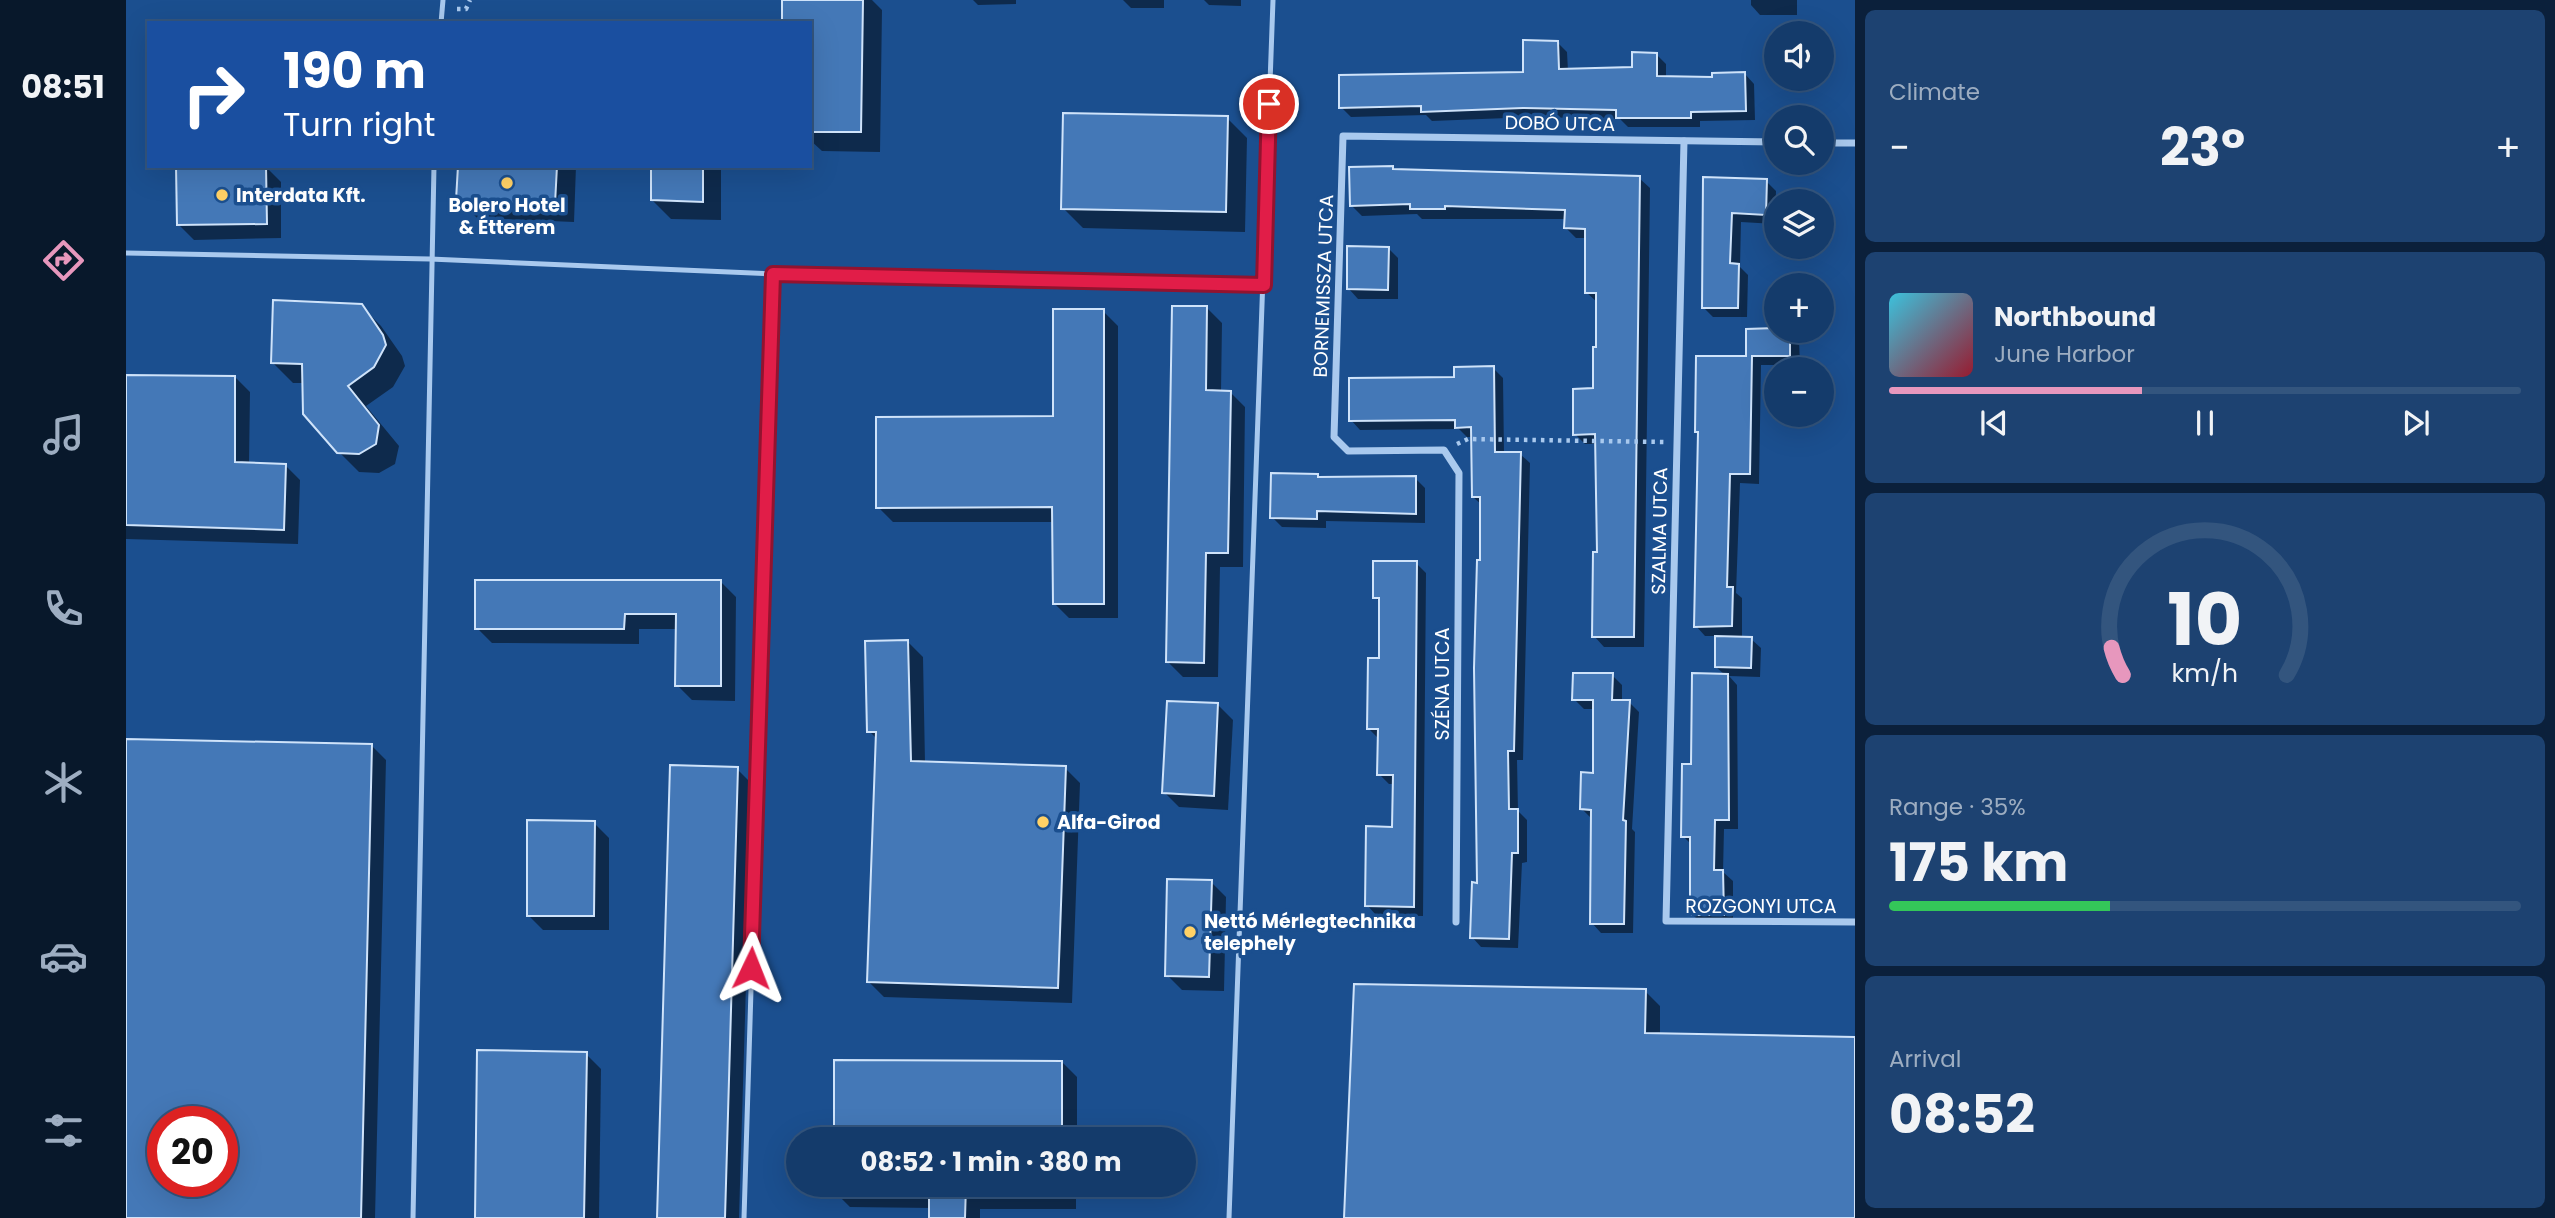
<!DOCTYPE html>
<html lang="en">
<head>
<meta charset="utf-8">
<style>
	:root { --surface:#143b6b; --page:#1d4271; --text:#f1f3f6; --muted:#9dadc1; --line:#33557e; --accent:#e797bd }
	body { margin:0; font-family:Poppins,sans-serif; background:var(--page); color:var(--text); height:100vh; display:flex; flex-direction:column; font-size:26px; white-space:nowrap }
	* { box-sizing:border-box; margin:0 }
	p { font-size:23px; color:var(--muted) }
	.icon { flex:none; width:38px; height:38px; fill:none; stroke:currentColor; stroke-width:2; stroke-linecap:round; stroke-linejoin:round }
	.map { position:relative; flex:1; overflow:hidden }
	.sheet { display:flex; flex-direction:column; gap:10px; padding:10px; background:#0b203b; width:700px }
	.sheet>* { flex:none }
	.top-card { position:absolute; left:21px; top:21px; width:665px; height:147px; border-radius:0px; box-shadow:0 7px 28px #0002,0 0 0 2px var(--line); background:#1a4fa0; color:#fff; overflow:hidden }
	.tools { position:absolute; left:1638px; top:21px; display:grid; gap:14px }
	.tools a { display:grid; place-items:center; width:70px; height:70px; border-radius:50%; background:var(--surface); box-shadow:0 7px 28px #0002,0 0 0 2px var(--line); font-size:35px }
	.speed { position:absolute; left:21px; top:1106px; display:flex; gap:14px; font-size:35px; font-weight:700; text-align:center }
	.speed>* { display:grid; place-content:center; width:91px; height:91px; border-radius:50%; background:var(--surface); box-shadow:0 7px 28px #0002,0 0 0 2px var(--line); line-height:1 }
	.speed .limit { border:10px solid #d22; background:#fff; color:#111 }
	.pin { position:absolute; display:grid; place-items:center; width:60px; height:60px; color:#fff; margin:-30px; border:4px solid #fff; border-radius:50%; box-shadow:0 2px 7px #0007 }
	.me { position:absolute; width:77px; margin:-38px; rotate:2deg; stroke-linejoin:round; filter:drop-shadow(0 0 5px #0008) }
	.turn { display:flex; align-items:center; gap:24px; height:147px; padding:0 21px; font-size:32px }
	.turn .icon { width:91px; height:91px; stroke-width:2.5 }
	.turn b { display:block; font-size:49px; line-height:60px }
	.big { font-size:52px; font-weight:700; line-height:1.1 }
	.sheet .tile { flex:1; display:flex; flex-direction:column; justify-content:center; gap:10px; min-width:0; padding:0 24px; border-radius:10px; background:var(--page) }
	.sheet .dial { align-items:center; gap:0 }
	.dial svg { height:182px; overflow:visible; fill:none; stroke:var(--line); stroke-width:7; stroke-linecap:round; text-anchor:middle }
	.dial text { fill:var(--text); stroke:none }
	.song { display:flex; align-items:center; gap:21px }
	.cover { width:84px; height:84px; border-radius:10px; background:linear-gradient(135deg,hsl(190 70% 55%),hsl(350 70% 35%)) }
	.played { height:7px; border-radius:4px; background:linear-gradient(90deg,var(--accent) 40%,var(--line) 40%) }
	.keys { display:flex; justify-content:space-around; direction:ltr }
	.heat { display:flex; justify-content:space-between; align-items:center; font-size:38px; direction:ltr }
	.charge { height:10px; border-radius:5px; background:linear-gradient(90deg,#34c759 35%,var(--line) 0) }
	.trip { position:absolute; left:660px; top:1127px; width:410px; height:70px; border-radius:35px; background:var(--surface); box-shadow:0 7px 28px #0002,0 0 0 2px var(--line); font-weight:700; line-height:70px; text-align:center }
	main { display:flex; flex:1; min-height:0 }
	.tabs { display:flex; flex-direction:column; width:126px; justify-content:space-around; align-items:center; background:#08182b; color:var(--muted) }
	.tabs .icon { width:49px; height:49px }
	.tabs .selected { color:var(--accent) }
	.tabs b { font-size:32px; color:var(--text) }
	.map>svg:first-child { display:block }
	.shadow { fill:#0007; fill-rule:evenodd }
	.building { fill:#4478b7; stroke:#cfe3fa; stroke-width:2; fill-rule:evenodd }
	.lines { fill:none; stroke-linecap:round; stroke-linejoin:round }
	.path { stroke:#a9c9ee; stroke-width:4.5; stroke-dasharray:3.5 5; stroke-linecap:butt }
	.service { stroke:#a9c9ee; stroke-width:5 }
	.minor { stroke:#a9c9ee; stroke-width:7 }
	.route-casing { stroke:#92132f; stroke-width:18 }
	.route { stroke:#e11d48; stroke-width:12 }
	.poi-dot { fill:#ffd166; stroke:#1b4f8f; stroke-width:2.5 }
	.labels { text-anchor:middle; stroke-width:7; stroke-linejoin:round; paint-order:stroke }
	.street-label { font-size:19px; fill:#fff; stroke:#1b4f8f }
	.poi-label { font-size:19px; font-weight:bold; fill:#fff; stroke:#1b4f8f; text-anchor:start }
</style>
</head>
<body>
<main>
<nav class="tabs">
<b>08:51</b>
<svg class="icon selected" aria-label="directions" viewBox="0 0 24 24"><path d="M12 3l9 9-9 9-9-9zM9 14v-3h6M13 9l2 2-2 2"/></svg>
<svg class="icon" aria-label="music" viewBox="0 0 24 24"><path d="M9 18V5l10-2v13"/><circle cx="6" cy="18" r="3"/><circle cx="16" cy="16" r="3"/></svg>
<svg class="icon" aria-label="phone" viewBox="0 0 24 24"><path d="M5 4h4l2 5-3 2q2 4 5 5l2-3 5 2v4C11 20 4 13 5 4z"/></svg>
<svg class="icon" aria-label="climate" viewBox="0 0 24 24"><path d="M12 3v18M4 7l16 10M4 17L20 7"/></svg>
<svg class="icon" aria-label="car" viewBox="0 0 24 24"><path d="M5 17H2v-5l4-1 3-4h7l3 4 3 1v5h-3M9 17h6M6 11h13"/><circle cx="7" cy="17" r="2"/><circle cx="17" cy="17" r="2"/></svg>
<svg class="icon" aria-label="filters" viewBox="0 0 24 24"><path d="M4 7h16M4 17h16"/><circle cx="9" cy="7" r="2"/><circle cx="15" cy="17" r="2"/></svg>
</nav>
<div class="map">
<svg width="1729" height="1218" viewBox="0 0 1729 1218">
	<rect width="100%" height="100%" fill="#1b4f8f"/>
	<g class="shadow">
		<polygon points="658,0 746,0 756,10 754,152 696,151 684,140 684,23"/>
		<polygon points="847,0 890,0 890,4 852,5"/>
		<polygon points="997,0 1038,0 1038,8 1005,8"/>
		<polygon points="1078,0 1115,0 1115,6 1083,5"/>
		<polygon points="1625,0 1671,0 1671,15 1634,15 1625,5"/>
		<polygon points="1431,42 1441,52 1442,71 1508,69 1530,54 1540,64 1540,78 1588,79 1619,74 1628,84 1629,120 1574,121 1574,127 1502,127 1494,119 1407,117 1306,121 1300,115 1225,117 1215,107 1398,74"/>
		<polygon points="1101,118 1121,138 1119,232 957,228 937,208"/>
		<polygon points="263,166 297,166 297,168 265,168"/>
		<polygon points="333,166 450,166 448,222 351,218 332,199"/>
		<polygon points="526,166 595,166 595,220 545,219 526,200"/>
		<polygon points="140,167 155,182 155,238 68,240 53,225"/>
		<polygon points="1266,167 1269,170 1513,178 1524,188 1518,647 1478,647 1468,636 1473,554 1471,444 1459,444 1449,434 1469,390 1472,348 1472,303 1460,292 1461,238 1450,238 1440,228 1440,219 1296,219 1291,214 1236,216 1226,206"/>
		<polygon points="1579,179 1640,181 1650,191 1649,224 1615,222 1614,267 1622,275 1621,317 1587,317 1577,307"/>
		<polygon points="1262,248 1272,258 1272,299 1232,299 1223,289"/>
		<polygon points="235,306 255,326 276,356 279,366 267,387 240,406 273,446 269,464 253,473 233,472 213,452 178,383 167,383 147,363"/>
		<polygon points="1081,308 1096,323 1095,392 1104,392 1119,407 1117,567 1094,567 1092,677 1057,677 1042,662"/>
		<polygon points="977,311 992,326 992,618 943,618 928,603 928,522 767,522 752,507 929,418"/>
		<polygon points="1650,331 1664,331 1673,340 1674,365 1635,365 1633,484 1614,483 1610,593 1616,598 1616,638 1625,639 1635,648 1634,677 1603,676 1611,685 1612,829 1598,829 1597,872 1607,881 1607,924 1576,924 1566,914 1566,845 1557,836 1566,766 1599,675 1590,667 1591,636 1579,636 1570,626 1574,434 1571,431 1621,358"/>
		<polygon points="1367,368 1377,378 1378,454 1394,454 1404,463 1397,760 1391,760 1392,811 1401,820 1401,862 1396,863 1392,948 1355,947 1346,937 1352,884 1356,562 1356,505 1347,497 1347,437 1341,437 1333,429 1234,430 1225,420 1330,378"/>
		<polygon points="0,376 109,377 124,392 123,464 159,465 174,480 172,544 0,539"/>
		<polygon points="1147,475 1289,478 1299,488 1299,523 1200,521 1200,528 1156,527 1146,517"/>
		<polygon points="1290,563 1300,573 1297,916 1250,915 1241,905 1268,828 1268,784 1263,784 1253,774 1252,738 1242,728 1255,660 1255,603 1249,597"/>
		<polygon points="595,582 610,597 609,701 566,700 551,685 551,629 513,629 513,644 366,643 351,628"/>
		<polygon points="782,642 797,657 799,763 939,768 954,783 946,1003 758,997 743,982 751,739 743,731"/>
		<polygon points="1486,675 1496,685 1496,702 1503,702 1513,712 1506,829 1509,832 1507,933 1475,933 1466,923 1466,819 1456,809 1468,774 1469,709 1458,709 1448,699"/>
		<polygon points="1092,705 1107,720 1102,810 1053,807 1038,792"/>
		<path d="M 0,740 L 245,745 L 260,760 L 249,1218 L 0,1218 ZM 37,1122 L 96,1122 L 96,1181 L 37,1181 Z"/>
		<polygon points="611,769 626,784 613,1218 533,1218"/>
		<polygon points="468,823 483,838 483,930 417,930 402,915"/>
		<polygon points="1085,882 1100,897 1098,991 1056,990 1041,975"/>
		<polygon points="1519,991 1534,1006 1534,1035 1729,1039 1729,1218 1220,1218"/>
		<polygon points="460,1054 475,1069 473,1218 350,1218"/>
		<polygon points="710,1061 936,1062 951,1077 951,1139 709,1139"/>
		<polygon points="709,1185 950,1185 950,1209 854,1209 854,1218 805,1218 805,1208 724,1207 709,1192"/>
	</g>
	<g class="building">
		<polygon points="656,0 737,0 735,132 684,132 684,23 656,23"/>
		<polygon points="1397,40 1432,41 1433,69 1506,67 1506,52 1531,53 1531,76 1586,77 1586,73 1619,72 1620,111 1565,112 1565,118 1490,118 1490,110 1397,108 1295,112 1295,106 1213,108 1213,75 1397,72"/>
		<polygon points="937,113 1102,116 1100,212 935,209"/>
		<polygon points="50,166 140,166 141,224 51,225"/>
		<polygon points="332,166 431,166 429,204 330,200"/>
		<polygon points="525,166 577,166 577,202 525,200"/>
		<polygon points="1267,166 1267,169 1514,176 1508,637 1466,637 1467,552 1471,552 1469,434 1447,435 1447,389 1467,388 1467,347 1470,347 1470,293 1459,293 1459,229 1438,228 1439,210 1319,206 1319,209 1284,209 1284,204 1224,206 1223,167"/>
		<polygon points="1577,177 1641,179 1640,215 1606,213 1604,263 1613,264 1612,308 1576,308"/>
		<polygon points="1221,246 1263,247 1262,290 1221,289"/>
		<polygon points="147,300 236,304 257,335 260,345 248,367 222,386 253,425 250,444 233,454 211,453 177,414 176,364 145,363"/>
		<polygon points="1046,306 1081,306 1080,390 1105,391 1102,553 1080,553 1078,663 1040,662"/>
		<polygon points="927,309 978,309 978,604 927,604 926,507 750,508 750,417 927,416"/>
		<polygon points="1650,328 1664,331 1664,356 1626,356 1624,474 1604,474 1601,587 1607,587 1606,626 1568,627 1572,432 1569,432 1570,356 1620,356 1620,329"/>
		<polygon points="1368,366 1369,452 1395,452 1388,751 1382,751 1383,809 1392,809 1392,853 1386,853 1383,939 1344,938 1346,882 1351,883 1348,668 1351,560 1354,560 1354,497 1346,497 1345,427 1329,428 1329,420 1223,421 1223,378 1328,377 1328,367"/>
		<polygon points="0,375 109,376 109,462 160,464 158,530 0,525"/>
		<polygon points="1145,473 1192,474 1192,477 1290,476 1290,514 1191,511 1191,519 1144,518"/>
		<polygon points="1247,561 1291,561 1288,907 1239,906 1240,826 1266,827 1267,775 1251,775 1252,729 1241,729 1242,658 1253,658 1253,598 1247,598"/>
		<polygon points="349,580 595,580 595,686 549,686 550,614 499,614 498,629 349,629"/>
		<polygon points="1589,636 1626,637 1625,668 1589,667"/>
		<polygon points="782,640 785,761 940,766 932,988 741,982 750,732 741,732 739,641"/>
		<polygon points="1447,673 1487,673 1486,700 1504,700 1497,820 1500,821 1498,924 1464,924 1465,810 1454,809 1455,772 1467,773 1467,700 1446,700"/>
		<polygon points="1566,673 1602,674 1603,820 1589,820 1588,870 1597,870 1598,915 1564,915 1564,837 1555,837 1556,764 1565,764"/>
		<polygon points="1041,701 1092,703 1088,796 1036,793"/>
		<path d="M 0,739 L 246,744 L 235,1218 L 0,1218 ZM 37,1122 L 96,1122 L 96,1181 L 37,1181 Z"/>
		<polygon points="544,765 612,767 599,1218 531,1218"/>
		<polygon points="401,820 469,821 468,916 401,916"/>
		<polygon points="1041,879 1086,880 1083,977 1039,976"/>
		<polygon points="1228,984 1520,989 1519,1033 1729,1037 1729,1218 1218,1218"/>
		<polygon points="351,1050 461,1052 458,1218 349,1218"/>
		<polygon points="708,1060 936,1061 936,1139 708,1139"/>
		<polygon points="803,1185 840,1185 839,1218 803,1218"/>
	</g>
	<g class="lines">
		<g class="path">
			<polyline points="331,9 340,9 344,0"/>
			<polyline points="1331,444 1342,439 1538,442"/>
		</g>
		<g class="service">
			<polyline points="315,23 317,0"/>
			<polyline points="0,253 304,259 647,274 1138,285"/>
			<polyline points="287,1218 308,166"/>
			<polyline points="618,1218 647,274"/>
			<polyline points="1103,1218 1147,0"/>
		</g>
		<g class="minor">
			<polyline points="1558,141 1540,921 1729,922"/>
			<polyline points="1696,143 1729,143"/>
			<polyline points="1330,922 1333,473 1318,450 1222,451 1208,437 1217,136 1650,142"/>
		</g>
	</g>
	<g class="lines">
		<g class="route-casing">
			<polyline id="route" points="625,968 647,274 1138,285 1143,104"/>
		</g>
		<use href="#route" class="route"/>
	</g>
	<g class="poi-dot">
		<circle cx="381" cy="183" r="7"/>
		<circle cx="96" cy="195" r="7"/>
		<circle cx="917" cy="822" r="7"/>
		<circle cx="1064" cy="932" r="7"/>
	</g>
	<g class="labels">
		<g class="street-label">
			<text transform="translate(1434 123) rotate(1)" y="7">DOBÓ UTCA</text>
			<text transform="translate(1197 286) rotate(-88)" y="7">BORNEMISSZA UTCA</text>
			<text transform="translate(1533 531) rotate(-89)" y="7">SZALMA UTCA</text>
			<text transform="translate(1316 684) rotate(-90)" y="7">SZÉNA UTCA</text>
			<text x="1635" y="913">ROZGONYI UTCA</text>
		</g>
		<g class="poi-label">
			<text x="110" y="202">Interdata Kft.</text>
			<text x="381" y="212" text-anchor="middle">Bolero Hotel<tspan x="381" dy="22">&amp; Étterem</tspan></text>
			<text x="931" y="829">Alfa-Girod</text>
			<text x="1078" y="928">Nettó Mérlegtechnika<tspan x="1078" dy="22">telephely</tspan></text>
		</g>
	</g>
</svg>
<div class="tools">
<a><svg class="icon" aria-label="sound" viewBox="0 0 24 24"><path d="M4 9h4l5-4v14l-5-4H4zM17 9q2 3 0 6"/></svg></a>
<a><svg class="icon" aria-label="search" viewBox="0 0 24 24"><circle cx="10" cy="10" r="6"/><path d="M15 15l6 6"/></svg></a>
<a><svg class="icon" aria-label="layers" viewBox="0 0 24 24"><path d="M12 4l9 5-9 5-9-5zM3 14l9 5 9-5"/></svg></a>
<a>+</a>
<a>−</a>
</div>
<div class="speed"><div class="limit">20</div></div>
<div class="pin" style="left:1143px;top:104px;background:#d93025"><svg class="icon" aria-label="arrive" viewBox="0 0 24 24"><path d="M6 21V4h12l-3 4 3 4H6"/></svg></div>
<svg class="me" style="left:625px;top:968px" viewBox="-20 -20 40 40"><path d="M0-17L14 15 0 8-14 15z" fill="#e11d48" stroke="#fff" stroke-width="4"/></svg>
<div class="trip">08:52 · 1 min · 380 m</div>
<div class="top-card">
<div class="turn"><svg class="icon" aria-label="right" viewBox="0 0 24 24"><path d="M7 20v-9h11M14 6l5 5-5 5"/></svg><div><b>190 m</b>Turn right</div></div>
</div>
</div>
<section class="sheet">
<div class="tile"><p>Climate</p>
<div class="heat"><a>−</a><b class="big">23°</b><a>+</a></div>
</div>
<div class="tile">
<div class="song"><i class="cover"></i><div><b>Northbound</b><p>June Harbor</p></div></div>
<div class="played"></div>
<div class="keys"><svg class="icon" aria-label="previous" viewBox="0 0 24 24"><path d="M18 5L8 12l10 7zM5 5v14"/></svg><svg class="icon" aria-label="pause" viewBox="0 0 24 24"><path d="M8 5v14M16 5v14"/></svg><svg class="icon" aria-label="next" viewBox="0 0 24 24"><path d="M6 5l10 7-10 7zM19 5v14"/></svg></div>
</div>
<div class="tile dial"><svg viewBox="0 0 100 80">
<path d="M14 69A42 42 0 1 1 86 69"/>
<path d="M14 69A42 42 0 0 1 9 57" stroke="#e797bd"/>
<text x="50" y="56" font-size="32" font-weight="700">10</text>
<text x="50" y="72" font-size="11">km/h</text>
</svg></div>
<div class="tile"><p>Range · 35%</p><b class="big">175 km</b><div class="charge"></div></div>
<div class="tile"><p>Arrival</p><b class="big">08:52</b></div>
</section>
</main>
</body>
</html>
